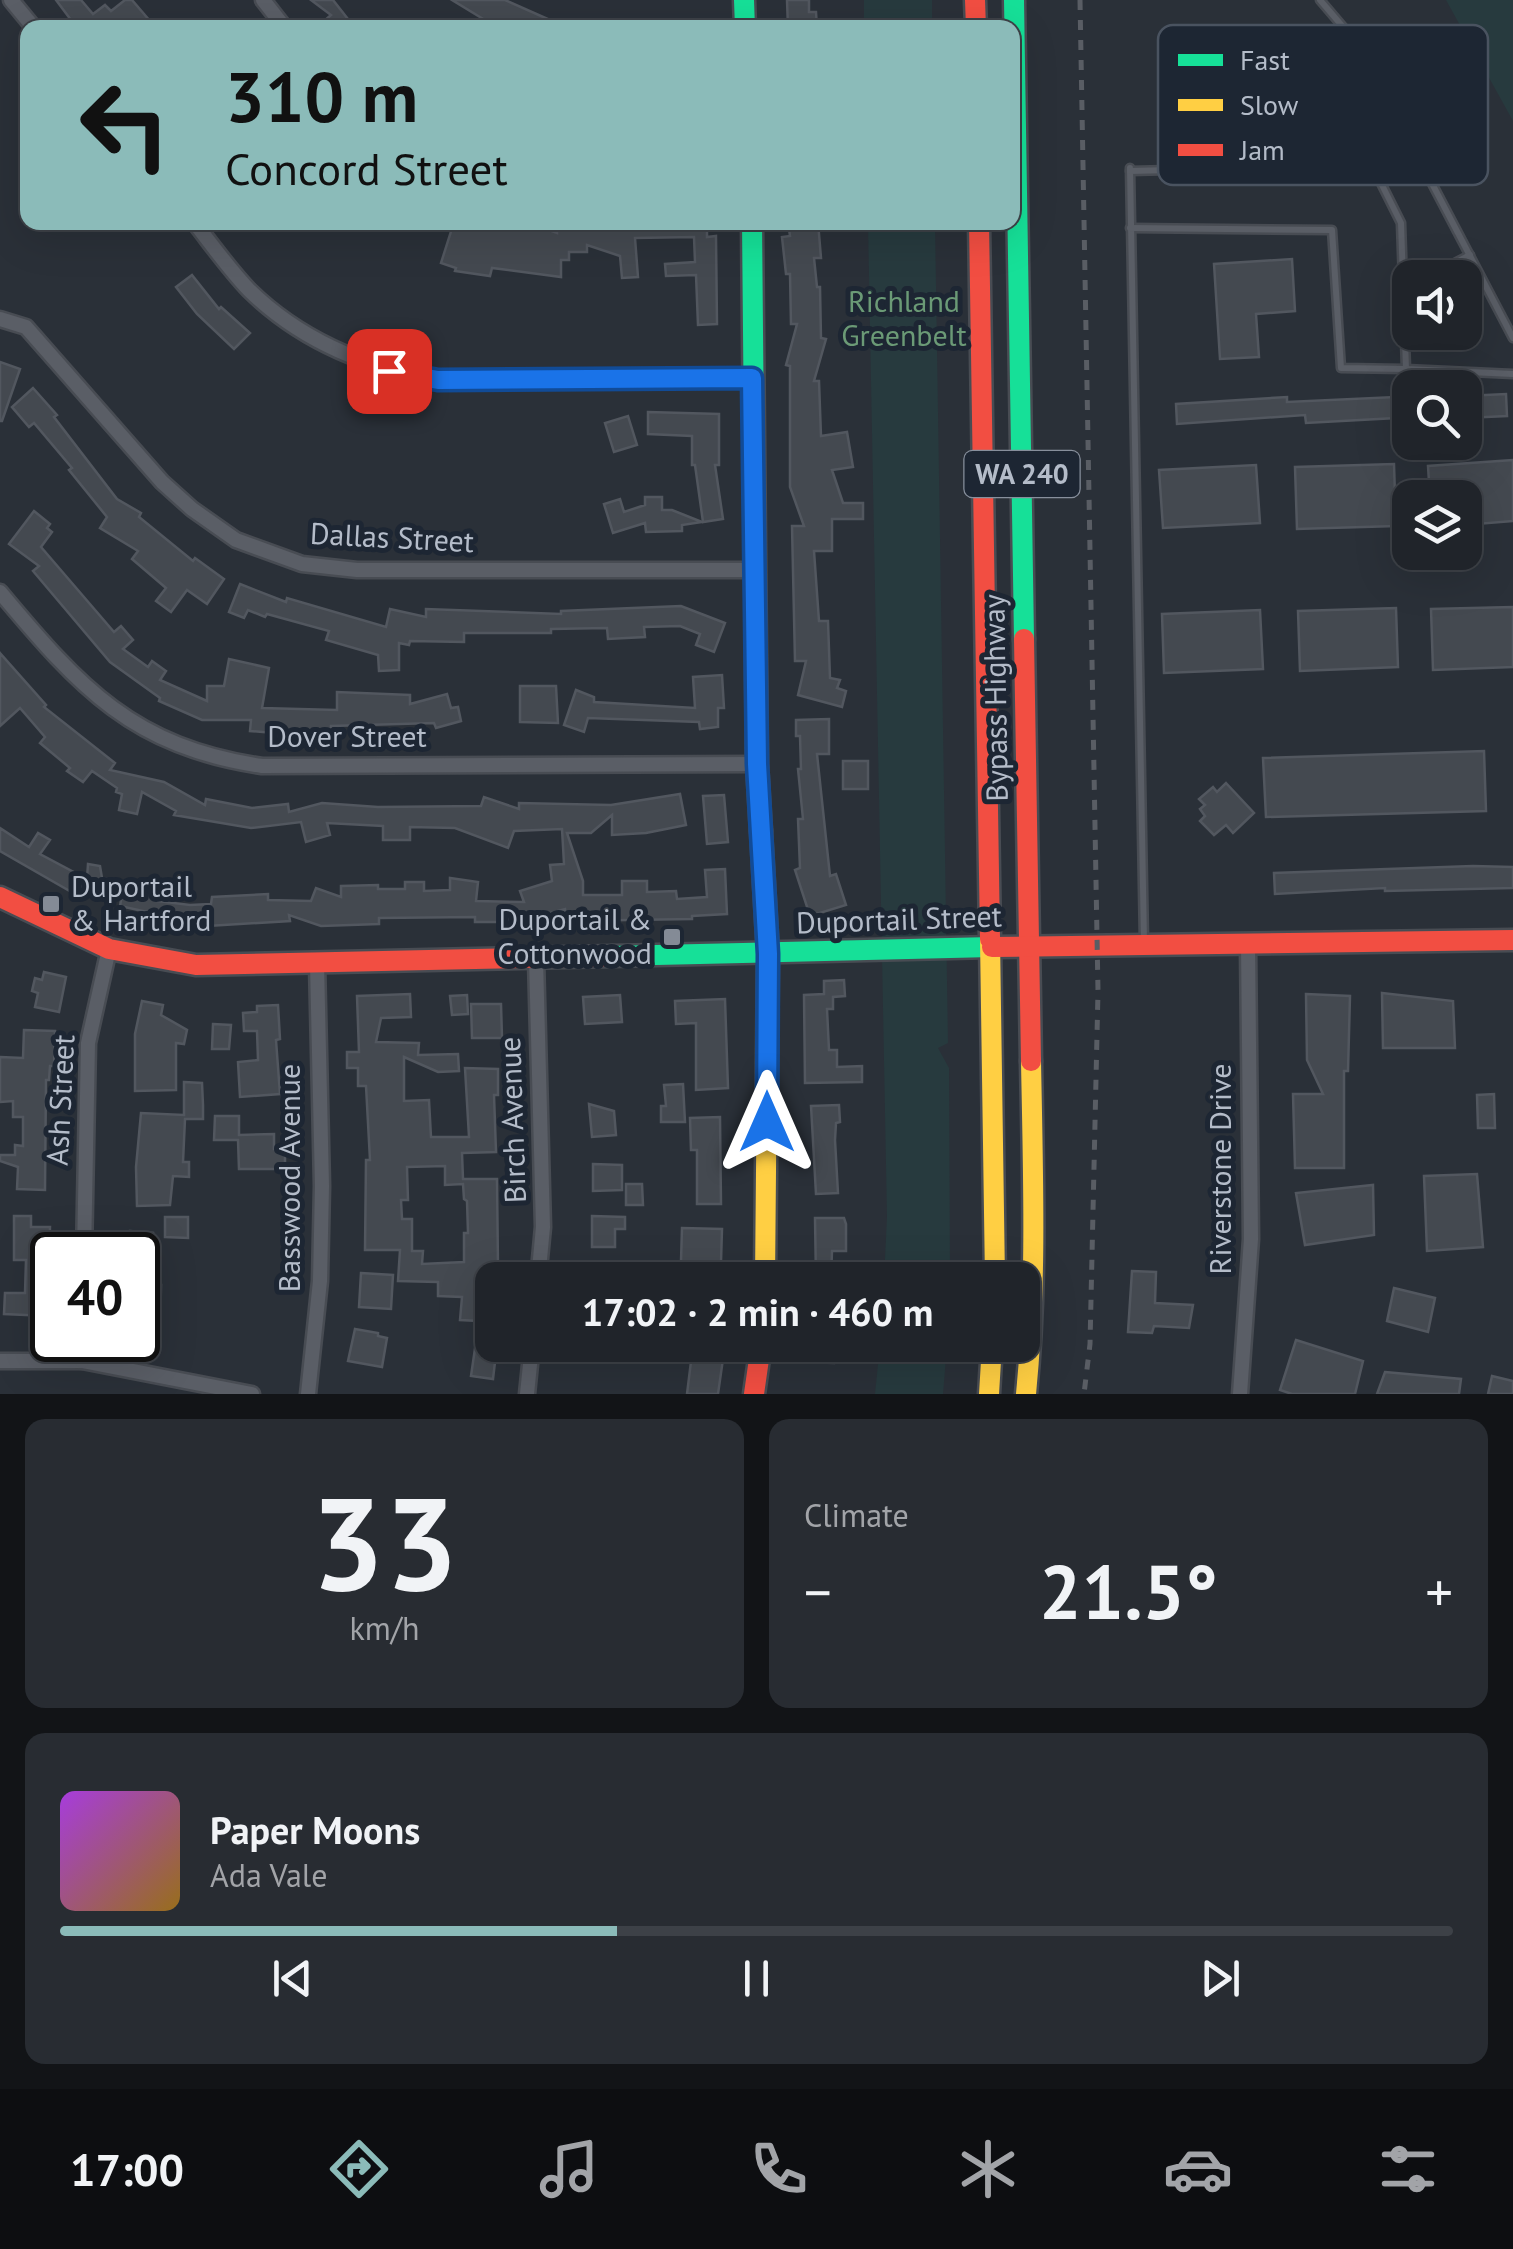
<!DOCTYPE html>
<html lang="en">
<head>
<meta charset="utf-8">
<style>
	:root { --surface:#20242a; --page:#282c32; --text:#f1f3f6; --muted:#a2a4a8; --line:#3d4147; --accent:#8bbbb9 }
	body { margin:0; font-family:"PT Sans",sans-serif; background:var(--page); color:var(--text); height:100vh; display:flex; flex-direction:column; font-size:38px; white-space:nowrap }
	* { box-sizing:border-box; margin:0 }
	p { font-size:32px; color:var(--muted) }
	.icon { flex:none; width:55px; height:55px; fill:none; stroke:currentColor; stroke-width:2; stroke-linecap:round; stroke-linejoin:round }
	.map { position:relative; height:1394px; overflow:hidden }
	.details { display:flex; flex-direction:column; gap:25px; padding:25px; background:#121417; flex:1 }
	.details>* { flex:none }
	.guide { position:absolute; left:20px; top:20px; width:1000px; height:210px; border-radius:20px; box-shadow:0 10px 40px #0002,0 0 0 2px var(--line); background:#8bbbb9; color:#111; overflow:hidden }
	.fabs { position:absolute; left:1392px; top:260px; display:grid; gap:20px }
	.fabs a { display:grid; place-items:center; width:90px; height:90px; border-radius:20px; background:var(--surface); box-shadow:0 10px 40px #0002,0 0 0 2px var(--line); font-size:50px }
	.speed { position:absolute; left:30px; top:1232px; display:flex; gap:20px; font-size:50px; font-weight:700; text-align:center }
	.speed>* { display:grid; place-content:center; width:130px; height:130px; border-radius:50%; background:var(--surface); box-shadow:0 10px 40px #0002,0 0 0 2px var(--line); line-height:1 }
	.speed .limit { border:5px solid #111; border-radius:15px; background:#fff; color:#111 }
	.pin { position:absolute; display:grid; place-items:center; width:85px; height:85px; color:#fff; margin:-42px; border-radius:20px; box-shadow:0 5px 15px #0006 }
	.me { position:absolute; width:110px; margin:-55px; rotate:0deg; stroke-linejoin:round; filter:drop-shadow(0 0 8px #0008) }
	.turn { display:flex; align-items:center; gap:35px; height:210px; padding:0 40px; font-size:45px }
	.turn .icon { width:130px; height:130px; stroke-width:2.5 }
	.turn b { display:block; font-size:70px; line-height:85px }
	.big { font-size:75px; font-weight:700; line-height:1.1 }
	.details .widget { flex:1; display:flex; flex-direction:column; justify-content:center; gap:15px; min-width:0; padding:0 35px; border-radius:20px; background:var(--page) }
	.details .dial { align-items:center; gap:0 }
	.dial b { font-size:130px; line-height:1 }
	.song { display:flex; align-items:center; gap:30px }
	.cover { width:120px; height:120px; border-radius:15px; background:linear-gradient(135deg,hsl(280 70% 55%),hsl(40 70% 35%)) }
	.played { height:10px; border-radius:5px; background:linear-gradient(90deg,var(--accent) 40%,var(--line) 40%) }
	.keys { display:flex; justify-content:space-around; direction:ltr }
	.heat { display:flex; justify-content:space-between; align-items:center; font-size:55px; direction:ltr }
	.details .tiles { flex:1; display:grid; gap:25px; grid-template-columns:1fr 1fr }
	.widget:last-child { grid-column:span 2 }
	.trip { position:absolute; left:475px; top:1262px; width:565px; height:100px; border-radius:20px; background:var(--surface); box-shadow:0 10px 40px #0002,0 0 0 2px var(--line); font-weight:700; line-height:100px; text-align:center }
	.tabs { display:flex; height:160px; justify-content:space-around; align-items:center; background:#0d0e11; color:var(--muted) }
	.tabs .icon { width:70px; height:70px }
	.tabs .current { color:var(--accent) }
	.tabs b { font-size:45px; color:var(--text) }
	.map>svg:first-child { display:block }
	.green { fill:#273a3e }
	.building { fill:#444950; stroke:#52575f; stroke-width:2.5; fill-rule:evenodd }
	.lines { fill:none; stroke-linecap:round; stroke-linejoin:round }
	.lane-casing { stroke:#484c53; stroke-width:11 }
	.street-casing { stroke:#484c53; stroke-width:19 }
	.fast-casing { stroke:#484c53; stroke-width:25 }
	.slow-casing { stroke:#484c53; stroke-width:25 }
	.jam-casing { stroke:#484c53; stroke-width:25 }
	.lane { stroke:#5a5e66; stroke-width:6 }
	.street { stroke:#5a5e66; stroke-width:14 }
	.fast { stroke:#16e098; stroke-width:20 }
	.slow { stroke:#ffcf43; stroke-width:20 }
	.jam { stroke:#f24e42; stroke-width:20 }
	.rail { stroke:#595d64; stroke-width:5; stroke-dasharray:10 10; stroke-linecap:butt }
	.route-casing { stroke:#114b97; stroke-width:25 }
	.route { stroke:#1a73e8; stroke-width:18 }
	.poi-dot { fill:#848b96; stroke:#1d2633; stroke-width:4 }
	.labels { text-anchor:middle; stroke-width:10; stroke-linejoin:round; paint-order:stroke }
	.shield { fill:#1d2633; stroke:#878f9c; stroke-width:2.5 }
	.shield-label { font-size:28px; font-weight:bold; fill:#b4bcc9 }
	.park-label { font-size:30px; fill:#6b9a76; stroke:#1d2633 }
	.street-label { font-size:30px; fill:#b4bcc9; stroke:#1d2633 }
	.poi-label { font-size:30px; fill:#b4bcc9; stroke:#1d2633; text-anchor:start }
	.key { fill:#1d2633; stroke:#4a5360; stroke-width:2.5 }
	.key-label { font-size:28px; fill:#b4bcc9 }
</style>
</head>
<body>
<div class="map">
<svg width="1513" height="1394" viewBox="0 0 1513 1394">
	<rect width="100%" height="100%" fill="#2a3038"/>
	<g class="green">
		<rect x="864" y="0" width="68" height="27"/>
		<polygon points="1446,0 1513,0 1513,121"/>
		<polygon points="868,223 935,223 948,1043 938,1048 949,1068 950,1280 884,1280 887,1217"/>
		<polygon points="880,1345 947,1345 943,1394 875,1394"/>
	</g>
	<g class="building">
		<polygon points="56,0 81,0 93,14 105,5 111,11 125,0 132,0 156,28 77,28"/>
		<polygon points="311,0 333,0 355,28 316,28 331,15"/>
		<polygon points="452,0 505,0 568,28 498,28"/>
		<polygon points="787,0 809,0 809,12 816,12 817,28 788,28"/>
		<polygon points="454,222 527,222 557,233 557,226 707,222 707,237 716,236 717,324 698,325 696,275 666,276 665,264 695,262 694,237 635,238 638,277 622,278 620,256 587,245 587,252 569,252 569,260 561,260 561,277 492,268 490,276 455,271 456,268 441,263"/>
		<polygon points="788,222 818,222 821,258 814,258 817,287 820,287 821,338 826,339 814,381 819,381 821,436 847,432 853,467 832,470 843,503 863,503 863,519 832,519 832,551 814,551 819,621 828,621 830,678 840,680 837,688 846,691 842,707 798,695 806,661 795,661 792,526 804,526 790,487 790,366 786,365 797,324 791,324 790,274 786,274 782,237 790,236"/>
		<polygon points="1292,259 1295,311 1256,314 1259,357 1220,359 1214,264"/>
		<polygon points="192,275 219,309 221,307 250,333 234,349 197,314 176,287"/>
		<polygon points="0,362 20,369 2,421 0,421"/>
		<polygon points="33,388 57,415 54,417 117,499 141,513 139,517 193,561 195,558 224,579 207,604 187,590 171,612 156,601 166,588 132,559 138,551 100,528 107,517 69,470 72,468 34,423 29,427 12,407"/>
		<polygon points="1506,394 1507,416 1465,418 1465,396"/>
		<polygon points="1287,397 1287,402 1395,397 1396,418 1306,423 1305,415 1177,424 1176,404"/>
		<polygon points="648,412 719,414 719,465 715,465 723,519 703,522 695,465 692,465 692,436 648,434"/>
		<polygon points="628,416 637,445 614,452 605,423"/>
		<polygon points="1513,460 1513,521 1465,525 1465,498 1430,498 1428,466"/>
		<polygon points="1394,464 1396,526 1297,529 1295,467"/>
		<polygon points="1256,465 1260,523 1163,528 1159,470"/>
		<polygon points="645,497 662,497 662,510 672,510 702,522 682,525 682,531 646,532 645,523 613,533 604,504 620,499 624,512 645,505"/>
		<polygon points="34,511 50,524 47,528 52,532 41,547 114,632 121,626 133,640 123,649 148,667 152,661 166,671 160,680 207,701 207,686 224,686 229,659 269,668 262,708 337,710 337,692 410,695 410,704 447,694 451,708 458,707 461,721 436,728 434,723 331,726 331,730 286,734 250,731 251,720 202,720 159,701 160,698 110,662 33,571 39,566 9,544"/>
		<polygon points="240,584 286,602 287,598 386,627 390,609 426,617 426,609 561,614 561,611 681,606 725,623 714,652 696,645 700,634 680,626 644,627 645,637 608,639 607,628 551,629 551,633 464,633 464,642 410,641 409,645 399,643 399,670 379,671 378,655 326,640 329,631 267,614 265,617 248,610 244,618 229,612"/>
		<polygon points="1513,607 1513,667 1433,670 1431,609"/>
		<polygon points="1396,608 1398,667 1300,671 1298,611"/>
		<polygon points="1260,610 1263,669 1164,673 1162,614"/>
		<polygon points="0,653 46,705 44,707 115,763 110,770 164,782 205,805 206,799 252,808 288,804 289,812 322,803 378,807 481,806 484,797 519,809 519,803 611,805 680,794 686,825 646,833 612,835 612,815 591,833 567,833 583,881 583,895 622,895 622,881 647,881 647,892 676,891 677,899 707,897 705,870 725,869 727,914 692,916 692,919 566,921 565,909 517,922 475,922 475,917 379,918 379,924 321,926 289,915 290,921 191,927 160,923 161,915 120,906 121,900 75,894 0,851 0,828 29,847 38,833 50,840 40,854 87,879 88,864 100,866 102,878 160,888 157,901 190,905 211,904 212,897 268,894 268,900 311,901 316,888 341,897 341,886 378,885 378,889 405,889 405,882 424,882 424,891 450,890 450,878 478,882 476,901 524,902 520,891 552,881 550,865 564,864 562,829 514,831 508,848 455,828 410,827 410,840 383,840 383,826 327,823 330,835 306,842 301,822 251,828 174,815 176,811 142,792 137,814 119,810 122,794 116,792 117,788 92,771 83,782 67,771 70,768 40,743 45,737 20,708 0,726"/>
		<polygon points="722,675 724,708 718,708 718,727 700,729 699,722 588,718 584,732 564,725 576,690 594,697 594,702 695,708 693,677"/>
		<polygon points="520,686 556,686 558,723 520,722"/>
		<polygon points="829,719 829,754 817,754 830,876 836,874 846,905 810,916 795,870 800,868 798,819 803,819 798,769 801,769 800,736 796,736 796,720"/>
		<polygon points="1484,751 1486,811 1266,817 1263,758"/>
		<rect x="843" y="761" width="25" height="28"/>
		<polygon points="1226,783 1254,813 1233,833 1226,825 1214,835 1200,821 1205,816 1200,809 1205,805 1199,799 1213,787 1217,792"/>
		<polygon points="724,795 728,842 707,844 703,796"/>
		<polygon points="1473,866 1513,867 1513,888 1385,891 1385,888 1275,894 1274,873"/>
		<polygon points="44,972 66,977 59,1012 35,1007 38,993 32,991 35,978 42,980"/>
		<polygon points="844,980 845,996 833,997 833,1009 827,1009 829,1050 837,1050 837,1067 862,1066 862,1082 805,1083 804,995 824,994 824,981"/>
		<polygon points="1382,993 1453,1001 1455,1048 1383,1048"/>
		<path d="M 410,994 L 411,1017 L 381,1018 L 376,1042 L 419,1043 L 418,1055 L 458,1054 L 459,1071 L 438,1072 L 404,1057 L 404,1101 L 429,1100 L 431,1137 L 469,1137 L 465,1068 L 498,1069 L 498,1095 L 494,1095 L 496,1152 L 462,1153 L 463,1179 L 497,1179 L 498,1267 L 492,1267 L 492,1345 L 497,1345 L 493,1379 L 471,1376 L 479,1321 L 460,1320 L 462,1297 L 438,1296 L 438,1282 L 398,1281 L 400,1250 L 365,1250 L 366,1160 L 370,1160 L 366,1086 L 358,1086 L 358,1068 L 347,1068 L 347,1052 L 359,1052 L 357,996 ZM 445,1166 L 445,1185 L 463,1184 L 464,1199 L 467,1201 L 468,1233 L 464,1233 L 464,1262 L 422,1264 L 423,1251 L 412,1251 L 412,1219 L 402,1219 L 401,1200 L 408,1200 L 407,1167 Z"/>
		<polygon points="1306,994 1350,996 1348,1071 1344,1071 1344,1168 1295,1168 1293,1094 1323,1094 1307,1060"/>
		<polygon points="467,995 468,1014 452,1015 450,996"/>
		<polygon points="620,995 622,1022 585,1024 583,997"/>
		<polygon points="725,999 728,1088 696,1090 696,1023 676,1024 675,1001"/>
		<polygon points="142,1001 163,1005 161,1015 187,1030 184,1044 176,1043 176,1090 135,1091 135,1034"/>
		<polygon points="471,1004 501,1004 502,1038 472,1038"/>
		<polygon points="278,1005 280,1039 276,1040 280,1094 240,1097 238,1062 258,1060 257,1031 244,1031 243,1013 257,1012 257,1006"/>
		<polygon points="213,1024 231,1025 229,1049 212,1049"/>
		<polygon points="24,1030 55,1031 54,1066 50,1066 49,1080 46,1080 45,1190 17,1189 18,1167 0,1161 0,1155 15,1155 15,1145 23,1146 23,1117 13,1117 13,1101 0,1102 0,1057 23,1058"/>
		<polygon points="184,1082 202,1083 203,1105 203,1119 185,1119 183,1162 189,1162 189,1177 173,1176 170,1205 137,1206 136,1167 141,1113 184,1115"/>
		<polygon points="683,1084 685,1122 661,1122 661,1106 666,1106 664,1085"/>
		<polygon points="1494,1094 1495,1128 1478,1128 1477,1095"/>
		<polygon points="589,1104 614,1111 616,1135 592,1137"/>
		<polygon points="839,1105 840,1122 836,1123 835,1140 838,1193 816,1194 811,1106"/>
		<polygon points="215,1116 239,1116 239,1135 274,1134 274,1149 285,1149 285,1169 239,1169 238,1140 214,1140"/>
		<polygon points="720,1117 721,1204 697,1204 697,1150 691,1150 690,1118"/>
		<polygon points="593,1164 622,1165 622,1190 593,1191"/>
		<polygon points="1477,1174 1483,1247 1427,1251 1424,1176"/>
		<polygon points="626,1184 642,1184 643,1205 626,1205"/>
		<polygon points="1373,1185 1374,1235 1305,1245 1296,1193"/>
		<polygon points="14,1216 31,1216 31,1227 50,1227 47,1316 4,1314 5,1293 25,1293 26,1260 14,1260"/>
		<polygon points="592,1216 625,1217 625,1229 615,1229 615,1247 592,1247"/>
		<polygon points="165,1217 188,1217 188,1238 165,1237"/>
		<polygon points="815,1218 844,1218 846,1224 846,1251 832,1251 831,1280 816,1280"/>
		<polygon points="682,1228 722,1229 721,1262 681,1261"/>
		<polygon points="130,1231 153,1233 150,1285 161,1285 160,1335 138,1334 138,1255 129,1255"/>
		<polygon points="1132,1271 1156,1272 1155,1303 1193,1305 1189,1328 1154,1326 1152,1333 1128,1332"/>
		<polygon points="361,1273 393,1275 391,1309 359,1307"/>
		<polygon points="1394,1288 1435,1298 1428,1332 1387,1321"/>
		<polygon points="355,1329 378,1333 378,1336 387,1338 382,1367 348,1361"/>
		<polygon points="1296,1340 1363,1361 1355,1394 1292,1394 1280,1390"/>
		<polygon points="582,1345 611,1345 608,1362 580,1356"/>
		<polygon points="693,1345 725,1345 718,1394 687,1394"/>
		<polygon points="803,1345 835,1345 834,1363 802,1362"/>
		<polygon points="1385,1372 1461,1379 1459,1394 1377,1394"/>
		<polygon points="1492,1376 1513,1381 1513,1394 1488,1394"/>
	</g>
	<g class="lines">
		<g class="lane-casing">
			<g id="lane">
				<polyline points="1320,0 1361,48 1513,338"/>
				<polyline points="1372,165 1401,223 1406,369 1513,374"/>
				<polyline points="1130,168 1144,942"/>
				<polyline points="1130,171 1370,165 1412,144"/>
				<polyline points="1130,228 1332,230 1341,368 1406,369"/>
				<polyline points="1402,277 1430,276 1470,255"/>
			</g>
		</g>
		<g class="street-casing">
			<g id="street">
				<polyline points="11,0 34,28"/>
				<polyline points="263,0 285,28"/>
				<path d="M 194,222 C 212,245 229,269 249,290 C 301,341 367,368 438,380 L 752,378"/>
				<polyline points="0,319 26,327 162,482 192,509 236,540 302,564 357,570 756,570"/>
				<path d="M 0,592 C 80,688 133,747 262,766 L 757,764"/>
				<polyline points="536,959 543,1227 538,1280"/>
				<polyline points="84,1255 88,1043 109,949"/>
				<polyline points="0,1361 82,1361 252,1394"/>
				<polyline points="82,1361 82,1340"/>
				<polyline points="308,1394 320,1281 322,1186 317,963"/>
				<polyline points="527,1394 532,1345"/>
				<polyline points="1240,1394 1251,1239 1248,944"/>
			</g>
		</g>
		<g class="fast-casing">
			<g id="fast">
				<polyline points="744,0 745,28"/>
				<polyline points="1014,0 1024,639"/>
				<polyline points="752,222 757,764 761,831"/>
				<polyline points="613,956 992,947"/>
			</g>
		</g>
		<g class="slow-casing">
			<g id="slow">
				<polyline points="761,831 768,954 765,1280"/>
				<polyline points="990,939 995,1280"/>
				<polyline points="989,1394 992,1345"/>
				<path d="M 1026,1394 C 1037,1283 1033,1172 1031,1061"/>
			</g>
		</g>
		<g class="jam-casing">
			<g id="jam">
				<polyline points="975,0 976,28"/>
				<polyline points="979,222 990,939"/>
				<polyline points="1024,639 1031,1061"/>
				<polyline points="0,897 109,949 196,965 613,956"/>
				<polyline points="992,947 1513,940"/>
				<polyline points="754,1394 761,1345"/>
			</g>
		</g>
		<use href="#lane" class="lane"/>
		<use href="#street" class="street"/>
		<use href="#fast" class="fast"/>
		<use href="#slow" class="slow"/>
		<use href="#jam" class="jam"/>
		<polyline class="rail" points="1080,0 1098,991 1090,1344 1084,1394"/>
	</g>
	<g class="lines">
		<g class="route-casing">
			<polyline id="route" points="389,371 438,380 752,378 757,764 768,954 767,1122"/>
		</g>
		<use href="#route" class="route"/>
	</g>
	<g class="poi-dot">
		<rect x="41" y="894" width="20" height="20" rx="5"/>
		<rect x="662" y="927" width="20" height="20" rx="5"/>
	</g>
	<g class="labels">
		<rect class="shield" x="964.5" y="451" width="115" height="46" rx="8"/>
		<g class="shield-label">
			<text x="1022" y="484">WA 240</text>
		</g>
		<g class="park-label">
			<text x="904" y="312">Richland<tspan x="904" dy="34">Greenbelt</tspan></text>
		</g>
		<g class="street-label">
			<text transform="translate(392 538) rotate(3)" y="10">Dallas Street</text>
			<text transform="translate(996 698) rotate(-91)" y="10">Bypass Highway</text>
			<text x="347" y="747">Dover Street</text>
			<text transform="translate(899 920) rotate(-2)" y="10">Duportail Street</text>
			<text transform="translate(61 1100) rotate(-87)" y="10">Ash Street</text>
			<text transform="translate(513 1120) rotate(-92)" y="10">Birch Avenue</text>
			<text transform="translate(1221 1169) rotate(-90)" y="10">Riverstone Drive</text>
			<text transform="translate(290 1178) rotate(-90)" y="10">Basswood Avenue</text>
		</g>
		<g class="poi-label">
			<text x="71" y="897">Duportail<tspan x="71" dy="34">&amp; Hartford</tspan></text>
			<text x="652" y="930" text-anchor="end">Duportail &amp;<tspan x="652" dy="34">Cottonwood</tspan></text>
		</g>
	</g>
	<rect x="1158" y="25" width="330" height="160" rx="15" class="key"/>
	<rect x="1178" y="54" width="45" height="12" fill="#16e098"/>
	<rect x="1178" y="99" width="45" height="12" fill="#ffcf43"/>
	<rect x="1178" y="144" width="45" height="12" fill="#f24e42"/>
	<g class="key-label">
		<text x="1240" y="70">Fast</text>
		<text x="1240" y="115">Slow</text>
		<text x="1240" y="160">Jam</text>
	</g>
</svg>
<div class="fabs">
<a><svg class="icon" aria-label="sound" viewBox="0 0 24 24"><path d="M4 9h4l5-4v14l-5-4H4zM17 9q2 3 0 6"/></svg></a>
<a><svg class="icon" aria-label="search" viewBox="0 0 24 24"><circle cx="10" cy="10" r="6"/><path d="M15 15l6 6"/></svg></a>
<a><svg class="icon" aria-label="layers" viewBox="0 0 24 24"><path d="M12 4l9 5-9 5-9-5zM3 14l9 5 9-5"/></svg></a>
</div>
<div class="speed"><div class="limit">40</div></div>
<div class="pin" style="left:389px;top:371px;background:#d93025"><svg class="icon" aria-label="arrive" viewBox="0 0 24 24"><path d="M6 21V4h12l-3 4 3 4H6"/></svg></div>
<svg class="me" style="left:767px;top:1122px" viewBox="-20 -20 40 40"><path d="M0-17L14 15 0 8-14 15z" fill="#1a73e8" stroke="#fff" stroke-width="4"/></svg>
<div class="trip">17:02 · 2 min · 460 m</div>
<div class="guide">
<div class="turn"><svg class="icon" aria-label="left" viewBox="0 0 24 24"><path d="M17 20v-9H6M10 6l-5 5 5 5"/></svg><div><b>310 m</b>Concord Street</div></div>
</div>
</div>
<section class="details">
<div class="tiles">
<div class="widget dial"><b>33</b><p>km/h</p></div>
<div class="widget"><p>Climate</p>
<div class="heat"><a>−</a><b class="big">21.5°</b><a>+</a></div>
</div>
<div class="widget">
<div class="song"><i class="cover"></i><div><b>Paper Moons</b><p>Ada Vale</p></div></div>
<div class="played"></div>
<div class="keys"><svg class="icon" aria-label="previous" viewBox="0 0 24 24"><path d="M18 5L8 12l10 7zM5 5v14"/></svg><svg class="icon" aria-label="pause" viewBox="0 0 24 24"><path d="M8 5v14M16 5v14"/></svg><svg class="icon" aria-label="next" viewBox="0 0 24 24"><path d="M6 5l10 7-10 7zM19 5v14"/></svg></div>
</div>
</div>
</section>
<nav class="tabs">
<b>17:00</b>
<svg class="icon current" aria-label="directions" viewBox="0 0 24 24"><path d="M12 3l9 9-9 9-9-9zM9 14v-3h6M13 9l2 2-2 2"/></svg>
<svg class="icon" aria-label="music" viewBox="0 0 24 24"><path d="M9 18V5l10-2v13"/><circle cx="6" cy="18" r="3"/><circle cx="16" cy="16" r="3"/></svg>
<svg class="icon" aria-label="phone" viewBox="0 0 24 24"><path d="M5 4h4l2 5-3 2q2 4 5 5l2-3 5 2v4C11 20 4 13 5 4z"/></svg>
<svg class="icon" aria-label="climate" viewBox="0 0 24 24"><path d="M12 3v18M4 7l16 10M4 17L20 7"/></svg>
<svg class="icon" aria-label="car" viewBox="0 0 24 24"><path d="M5 17H2v-5l4-1 3-4h7l3 4 3 1v5h-3M9 17h6M6 11h13"/><circle cx="7" cy="17" r="2"/><circle cx="17" cy="17" r="2"/></svg>
<svg class="icon" aria-label="filters" viewBox="0 0 24 24"><path d="M4 7h16M4 17h16"/><circle cx="9" cy="7" r="2"/><circle cx="15" cy="17" r="2"/></svg>
</nav>
</body>
</html>
